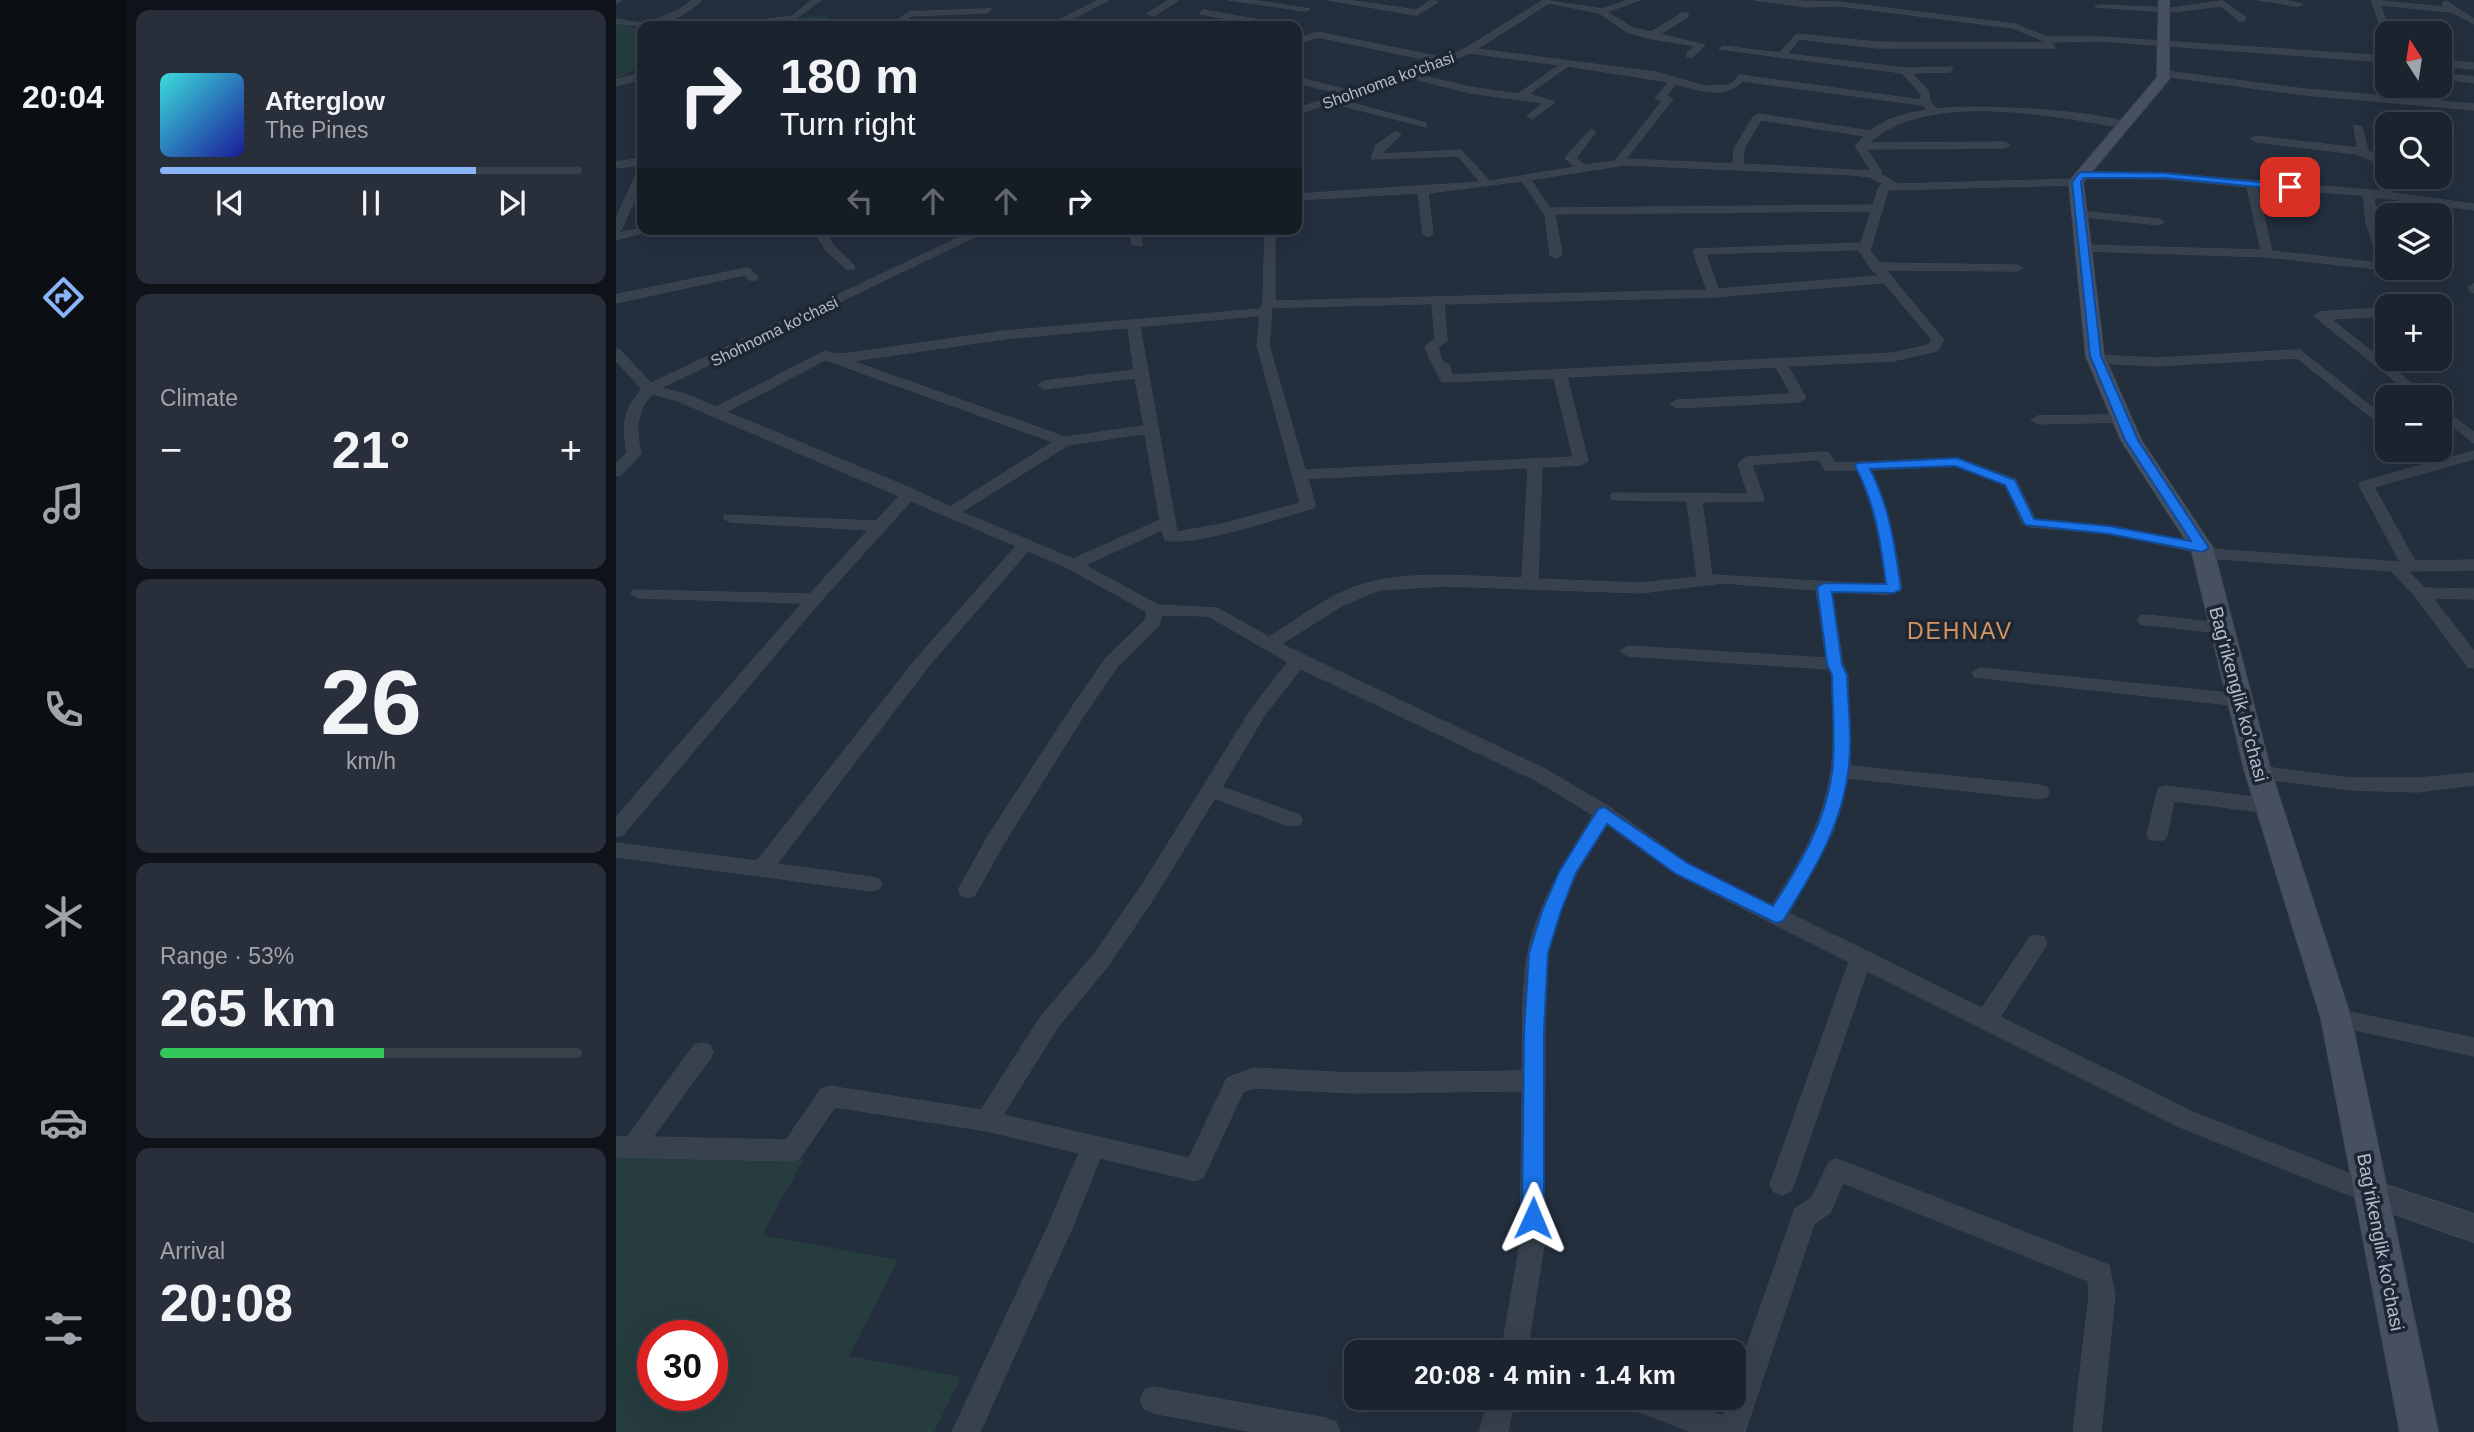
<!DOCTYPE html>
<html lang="en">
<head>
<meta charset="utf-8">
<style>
	:root { --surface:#1b232e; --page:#282f3a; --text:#f1f3f6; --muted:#a0a4aa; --line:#39404a; --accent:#8ab4f8 }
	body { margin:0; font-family:Helvetica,sans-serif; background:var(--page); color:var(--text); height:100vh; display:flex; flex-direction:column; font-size:26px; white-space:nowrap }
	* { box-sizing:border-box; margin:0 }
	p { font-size:23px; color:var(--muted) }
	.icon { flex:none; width:38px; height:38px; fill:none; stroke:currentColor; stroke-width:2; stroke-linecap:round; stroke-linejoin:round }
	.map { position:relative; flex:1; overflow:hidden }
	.side { display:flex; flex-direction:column; gap:10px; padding:10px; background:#0f1319; width:490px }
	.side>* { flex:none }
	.banner { position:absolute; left:21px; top:21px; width:665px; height:214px; border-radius:14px; box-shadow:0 7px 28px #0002,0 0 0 2px var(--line); background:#1b232e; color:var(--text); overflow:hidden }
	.needle { width:46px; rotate:348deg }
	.controls { position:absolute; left:1759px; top:21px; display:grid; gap:14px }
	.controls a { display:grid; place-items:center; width:77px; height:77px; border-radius:14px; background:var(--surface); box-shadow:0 7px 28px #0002,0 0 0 2px var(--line); font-size:35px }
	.speed { position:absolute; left:21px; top:1320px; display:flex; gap:14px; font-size:35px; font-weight:700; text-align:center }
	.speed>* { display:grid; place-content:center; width:91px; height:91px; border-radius:50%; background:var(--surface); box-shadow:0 7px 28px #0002,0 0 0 2px var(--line); line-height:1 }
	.speed .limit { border:10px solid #d22; background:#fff; color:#111 }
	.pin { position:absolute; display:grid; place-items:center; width:60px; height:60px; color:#fff; margin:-30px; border-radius:14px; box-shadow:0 4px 10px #0006 }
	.me { position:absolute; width:77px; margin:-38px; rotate:1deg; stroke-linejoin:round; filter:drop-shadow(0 0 5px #0008) }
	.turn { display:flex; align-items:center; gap:24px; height:147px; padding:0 28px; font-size:32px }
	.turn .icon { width:91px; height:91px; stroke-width:2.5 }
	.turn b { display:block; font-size:49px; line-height:60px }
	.lanes { display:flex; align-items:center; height:66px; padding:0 28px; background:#0003; justify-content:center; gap:35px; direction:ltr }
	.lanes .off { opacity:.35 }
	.big { font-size:52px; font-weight:800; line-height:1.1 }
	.side .tile { flex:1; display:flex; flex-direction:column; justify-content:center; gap:10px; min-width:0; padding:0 24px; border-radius:14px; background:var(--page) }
	.side .dial { align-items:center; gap:0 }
	.dial b { font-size:91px; line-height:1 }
	.song { display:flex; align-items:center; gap:21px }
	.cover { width:84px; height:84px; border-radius:10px; background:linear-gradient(135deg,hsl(180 70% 55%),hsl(240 70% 35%)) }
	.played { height:7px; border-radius:4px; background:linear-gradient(90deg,var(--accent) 75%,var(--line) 75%) }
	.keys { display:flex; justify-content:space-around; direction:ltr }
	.heat { display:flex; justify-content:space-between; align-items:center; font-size:38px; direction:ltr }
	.charge { height:10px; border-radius:5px; background:linear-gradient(90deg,#34c759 53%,var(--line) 0) }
	.trip { position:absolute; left:728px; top:1340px; width:402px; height:70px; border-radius:14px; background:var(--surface); box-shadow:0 7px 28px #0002,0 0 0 2px var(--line); font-weight:800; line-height:70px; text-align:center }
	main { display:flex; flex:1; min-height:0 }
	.tabs { display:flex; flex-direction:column; width:126px; justify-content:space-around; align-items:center; background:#0b0e12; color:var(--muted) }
	.tabs .icon { width:49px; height:49px }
	.tabs .active { color:var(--accent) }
	.tabs b { font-size:32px; color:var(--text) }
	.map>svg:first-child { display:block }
	.green { fill:#263c3f; fill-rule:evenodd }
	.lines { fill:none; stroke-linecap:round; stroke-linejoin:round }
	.minor-casing { stroke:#414a57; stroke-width:1 }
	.tertiary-casing { stroke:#414a57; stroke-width:2 }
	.secondary-casing { stroke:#414a57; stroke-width:2 }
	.minor { fill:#38414e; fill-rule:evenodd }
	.tertiary { fill:#38414e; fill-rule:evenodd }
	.secondary { fill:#465061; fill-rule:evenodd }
	.route { fill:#1a73e8; stroke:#114b97; stroke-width:2 }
	.labels { text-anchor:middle; stroke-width:7; stroke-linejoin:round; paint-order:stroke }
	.far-street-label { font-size:16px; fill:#b4bcc9; stroke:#1d2633 }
	.street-label { font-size:19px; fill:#b4bcc9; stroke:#1d2633 }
	.quarter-label { font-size:23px; letter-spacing:2px; fill:#d59563; stroke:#1d2633 }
</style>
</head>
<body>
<main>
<nav class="tabs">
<b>20:04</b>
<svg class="icon active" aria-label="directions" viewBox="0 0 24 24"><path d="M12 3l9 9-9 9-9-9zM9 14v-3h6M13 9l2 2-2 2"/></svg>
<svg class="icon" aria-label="music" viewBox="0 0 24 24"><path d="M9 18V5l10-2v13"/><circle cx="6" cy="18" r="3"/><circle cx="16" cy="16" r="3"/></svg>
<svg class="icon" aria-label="phone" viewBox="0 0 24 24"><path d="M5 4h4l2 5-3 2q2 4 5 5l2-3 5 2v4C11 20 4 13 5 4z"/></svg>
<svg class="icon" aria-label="climate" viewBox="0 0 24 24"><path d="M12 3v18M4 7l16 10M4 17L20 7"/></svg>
<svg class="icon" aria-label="car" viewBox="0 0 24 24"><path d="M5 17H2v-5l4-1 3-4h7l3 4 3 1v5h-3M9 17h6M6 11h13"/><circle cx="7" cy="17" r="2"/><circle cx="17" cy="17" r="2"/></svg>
<svg class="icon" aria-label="filters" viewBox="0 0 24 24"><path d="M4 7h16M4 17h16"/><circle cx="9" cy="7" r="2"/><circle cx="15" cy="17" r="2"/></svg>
</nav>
<section class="side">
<div class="tile">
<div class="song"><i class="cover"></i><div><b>Afterglow</b><p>The Pines</p></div></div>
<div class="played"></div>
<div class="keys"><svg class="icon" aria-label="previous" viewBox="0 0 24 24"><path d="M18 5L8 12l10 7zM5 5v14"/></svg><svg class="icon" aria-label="pause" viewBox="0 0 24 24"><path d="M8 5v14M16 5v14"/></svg><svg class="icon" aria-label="next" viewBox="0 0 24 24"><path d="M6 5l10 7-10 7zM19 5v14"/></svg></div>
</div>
<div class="tile"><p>Climate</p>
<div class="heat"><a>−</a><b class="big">21°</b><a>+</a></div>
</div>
<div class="tile dial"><b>26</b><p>km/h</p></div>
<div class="tile"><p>Range · 53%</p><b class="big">265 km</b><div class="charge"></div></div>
<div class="tile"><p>Arrival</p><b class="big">20:08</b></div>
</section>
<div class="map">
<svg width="1858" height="1432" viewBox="0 0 1858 1432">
	<rect width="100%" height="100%" fill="#242f3e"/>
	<g class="green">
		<polygon points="210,15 216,20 223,19 220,26 111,26"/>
		<polygon points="0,23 26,30 26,66 0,79"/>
		<path d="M 0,1151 L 188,1159 L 146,1235 L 282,1260 L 233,1356 L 345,1377 L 318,1432 L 0,1432 ZM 37,1335 L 96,1335 L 96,1395 L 37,1395 Z"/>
	</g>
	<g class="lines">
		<g class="minor-casing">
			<g id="minor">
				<polygon points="0,0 6,0 0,3"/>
				<path d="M 77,0 L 86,0 C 60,24 32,29 0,23 L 0,19 L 30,24 L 62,10 Z"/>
				<polygon points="196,0 205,0 178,20 100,26 176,16"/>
				<polygon points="483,0 493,0 449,23 416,26 444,19"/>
				<polygon points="553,0 563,0 538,16 531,14"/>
				<polygon points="613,0 636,0 694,9 690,11"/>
				<polygon points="712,0 731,0 800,10 815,0 822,2 801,15"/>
				<path d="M 928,0 L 986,9 L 1012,0 L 1024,0 L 991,12 L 1017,28 L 1035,32 L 1066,13 L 1072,13 L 1072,17 L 1044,34 L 1089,45 L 1077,57 L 1071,57 L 1071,53 L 1079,46 L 1031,38 L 1011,32 L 983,13 L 933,3 L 861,49 L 1040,72 L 1088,86 L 1114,85 L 1124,75 L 1305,100 L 1305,94 L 1286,73 L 1103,49 L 1107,46 L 1163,53 L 1181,34 L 1261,42 L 1436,43 L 1439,48 L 1261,48 L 1183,39 L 1171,54 L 1289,68 L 1337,67 L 1334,72 L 1296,73 L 1313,92 L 1314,102 L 1321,109 C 1352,104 1490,110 1514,125 L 1509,128 C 1437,116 1312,89 1253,143 L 1389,142 L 1394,145 L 1389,148 L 1251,149 L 1266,172 L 1264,174 L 1282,184 L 1460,179 L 1465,182 L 1460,185 L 1272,190 L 1254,251 L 1264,263 L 1401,265 L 1407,268 L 1401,271 L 1270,270 L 1328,340 L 1321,351 L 1277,361 L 1172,366 L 1190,398 L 1183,402 L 1061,408 L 1054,404 L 1061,400 L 1175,394 L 1160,367 L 951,377 L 972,461 L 965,465 L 926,467 L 922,579 L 1025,583 L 1081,577 L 1071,501 L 1001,500 L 996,499 L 994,496 L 996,493 L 1132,494 L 1122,464 L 1130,457 L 1208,452 L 1213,453 L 1219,463 L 1341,458 L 1400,479 L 1419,519 L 1493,526 L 1586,543 L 1591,545 L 1593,549 L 1784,562 L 1743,485 L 1745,482 L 1809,464 L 1793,450 L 1808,450 L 1821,461 L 1858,451 L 1858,459 L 1758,487 L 1799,561 L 1858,560 L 1858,570 L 1792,571 L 1809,588 L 1858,589 L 1858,599 L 1817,598 L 1858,651 L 1858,668 L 1852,667 L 1799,596 L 1775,571 L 1588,558 L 1583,556 L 1581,552 L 1493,534 L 1413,527 L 1406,523 L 1389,485 L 1340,466 L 1255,470 C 1274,508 1279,546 1286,588 L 1284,591 L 1269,595 L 1216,591 L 1227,664 L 1232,675 L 1234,766 L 1424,785 L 1431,787 L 1433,792 L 1431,797 L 1424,799 L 1232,778 L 1218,830 L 1173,913 L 1366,1008 L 1414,937 L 1421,935 L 1428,937 L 1431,943 L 1428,949 L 1384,1017 L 1577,1112 L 1763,1185 L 1767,1193 L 1763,1201 L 1755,1204 L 1561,1126 L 1251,971 L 1178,1184 L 1174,1192 L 1166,1195 L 1158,1192 L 1154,1184 L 1233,962 L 1059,874 L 991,825 L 961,873 L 945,911 L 932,953 L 929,1031 L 928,1245 L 911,1353 L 885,1353 L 904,1245 L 906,1091 L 737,1093 L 638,1088 L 627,1092 L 587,1178 L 579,1181 L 484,1158 L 456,1228 L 364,1432 L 336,1432 L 433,1224 L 463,1153 L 371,1131 L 219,1107 L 184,1158 L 176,1161 L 0,1157 L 0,1137 L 11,1137 L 78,1045 L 86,1043 L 94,1045 L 97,1052 L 94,1059 L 37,1137 L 170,1140 L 205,1089 L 213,1086 L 365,1110 L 425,1016 L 478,954 L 526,885 L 636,708 L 672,662 L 592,616 L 546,615 L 543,625 L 502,666 L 470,712 L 387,845 L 359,895 L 352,898 L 345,895 L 342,890 L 372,836 L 458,704 L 490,658 L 529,620 L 531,612 L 452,568 L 412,551 L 312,667 L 161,864 L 256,877 L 263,879 L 266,884 L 263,889 L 256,891 L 0,857 L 0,843 L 141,861 L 300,659 L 400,546 L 295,501 L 204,602 L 7,835 L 0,837 L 0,817 L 186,603 L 23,598 L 15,593 L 17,590 L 194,594 L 252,530 L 114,522 L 107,518 L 109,515 L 260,521 L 283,496 L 59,400 L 36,394 C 19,414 20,429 25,454 L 5,475 L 0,476 L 0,464 L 11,453 C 6,426 7,410 26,389 L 0,361 L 0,349 L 4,350 L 35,383 L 361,229 L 375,229 L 45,388 L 69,394 L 100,407 L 209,351 L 219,354 L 235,353 L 388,331 L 644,309 L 647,302 L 649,229 L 659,229 L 659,301 L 1091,290 L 1077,251 L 1079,249 L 1245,243 L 1255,211 L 939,214 L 946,255 L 940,258 L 934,255 L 929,215 L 906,181 L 812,193 L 817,234 L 812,237 L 807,234 L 802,193 L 681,200 L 681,194 L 864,182 L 842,156 L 755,159 L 760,145 L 780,131 L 785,134 L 765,154 L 845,150 L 874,181 L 959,167 L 949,158 L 975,129 L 980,132 L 960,158 L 969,165 L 999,161 L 1046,101 L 1039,98 L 1053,82 L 952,66 L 913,94 L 939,102 L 916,119 L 911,116 L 927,103 L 854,93 L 795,78 L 725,100 L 810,123 L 810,127 L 715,103 L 681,114 L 681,108 L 726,94 L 681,83 L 681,77 L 735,91 L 821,62 L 702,37 L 681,44 L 681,39 L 701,32 L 829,58 L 850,48 ZM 854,53 L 943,65 L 902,94 L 854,87 L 804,75 ZM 1126,81 L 1306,105 L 1312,110 C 1292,113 1270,118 1254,131 L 1142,114 L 1137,117 L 1118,149 L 1117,164 L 1010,159 L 1057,99 L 1050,96 L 1060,84 C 1081,90 1111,100 1126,81 ZM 1145,120 L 1249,136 L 1239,146 L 1255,171 L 1127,164 L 1128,149 ZM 1009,165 L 1237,175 L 1254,177 L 1267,184 L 1263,187 L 1257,205 L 934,208 L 915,180 ZM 1243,250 L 1254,268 L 1263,276 L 1102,289 L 1090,254 ZM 1268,283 L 1316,340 L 1312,345 L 1277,353 L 836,375 L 833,365 L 826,361 L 822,347 L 831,341 L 828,304 L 1098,297 ZM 816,304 L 819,339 L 809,346 C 813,361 820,369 826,382 L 938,378 L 957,457 L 689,470 L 653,345 L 656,308 ZM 644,316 L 641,345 L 684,503 L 606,524 L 561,532 L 524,327 ZM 512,328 L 518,370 L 428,381 L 422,385 L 428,389 L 519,378 L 528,426 L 449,437 L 236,361 L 388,339 ZM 210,360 L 437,442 L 334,507 L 299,490 L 111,412 ZM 529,434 L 544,520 L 457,559 L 346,512 L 452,445 ZM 1203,460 L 1209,470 L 1241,470 C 1259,508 1264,544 1270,585 L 1096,575 L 1086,502 L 1146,501 L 1148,498 L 1136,465 ZM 912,468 L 906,578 C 853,577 793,569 741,586 C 709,597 681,620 653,637 L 601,608 L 542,605 L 469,565 L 546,530 L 549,540 C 577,547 666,517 697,508 L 699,505 L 692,479 ZM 1107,583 L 1200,590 L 1210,658 L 1012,646 L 1004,651 L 1012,656 L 1213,669 L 1216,675 C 1216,704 1219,733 1216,762 C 1211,815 1185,861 1156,905 L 1073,864 L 995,808 L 931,770 L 665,644 L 727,605 L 763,590 L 828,586 L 1025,593 ZM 685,669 L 919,780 L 977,815 C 951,858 922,902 912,952 C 905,986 907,1036 906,1071 L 737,1073 L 637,1068 L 611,1078 L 573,1158 L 387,1115 L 441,1028 L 492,966 L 540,895 L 599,798 L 670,825 L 684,825 L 686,820 L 684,815 L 606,787 L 648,716 Z"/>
				<polygon points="1139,0 1223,2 1399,24 1431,37 1484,37 1771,56 1771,62 1484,41 1430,42 1397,28 1223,6 1191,7"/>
				<polygon points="1643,0 1667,0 1686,4 1682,6"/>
				<polygon points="1756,0 1828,7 1826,3 1830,1 1858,19 1858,24 1835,12 1764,5 1775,33 1771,35 1767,33"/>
				<polygon points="1607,1 1629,17 1629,21 1623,21 1605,6 1556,12 1479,7 1483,5 1556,8"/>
				<polygon points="375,9 372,13 295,16 282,26 273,26 293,12"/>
				<polygon points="587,10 661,23 665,25 654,26 584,14"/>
				<polygon points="1824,60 1858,63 1858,69 1824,66"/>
				<polygon points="1549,71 1689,89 1858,104 1858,110 1689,95 1546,76 1545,74"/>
				<polygon points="26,73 26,79 0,86 0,80"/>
				<polygon points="1834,74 1858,77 1858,83 1831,79 1830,77"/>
				<path d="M 1738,125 L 1746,127 L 1752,151 L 1770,160 L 1776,193 L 1858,204 L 1858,210 L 1758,197 C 1760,221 1771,243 1771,268 L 1776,268 L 1771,270 L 1651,257 L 1468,251 L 1462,248 L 1468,245 L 1645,250 L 1631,187 L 1547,179 L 1464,178 L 1459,175 L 1464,172 L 1547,173 L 1765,191 L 1760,162 L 1740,154 L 1640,142 L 1635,139 L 1640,136 L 1741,148 ZM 1642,188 L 1747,195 L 1750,223 L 1764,263 L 1656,251 Z"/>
				<polygon points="26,159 26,165 0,168 0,162"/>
				<polygon points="26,170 26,184 5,230 0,233 0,218 21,173"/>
				<polygon points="1464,211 1543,219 1548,222 1543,225 1460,216 1459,214"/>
				<polygon points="26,228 41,229 0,240 0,234"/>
				<polygon points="197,229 208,229 218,246 238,265 238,269 230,269 210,250"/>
				<polygon points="515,229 525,229 526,246 516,244"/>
				<polygon points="132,268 141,276 141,280 133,280 129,275 0,303 0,295"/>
				<polygon points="1858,284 1858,293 1854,291 1852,288"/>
				<polygon points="1771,308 1771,316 1715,319 1813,397 1799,397 1698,316 1704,312"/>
				<polygon points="1684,350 1771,419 1771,430 1681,358 1540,366 1481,363 1475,359 1481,355 1540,358"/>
				<polygon points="1824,407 1858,432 1858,443 1824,417"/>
				<polygon points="1506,415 1513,419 1511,422 1422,424 1415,420 1422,416"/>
				<polygon points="1530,615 1605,623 1613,628 1605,633 1524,624 1522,620 1524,616"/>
				<polygon points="1364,668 1624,694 1633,700 1624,706 1358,677 1356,673"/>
				<polygon points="1642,766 1734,778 1802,778 1858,773 1858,785 1802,792 1734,790 1636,777 1633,772 1636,767"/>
				<polygon points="1550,786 1653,799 1660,801 1662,806 1660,811 1653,813 1558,801 1551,835 1548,840 1534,840 1531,835 1541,793 1543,788"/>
				<polygon points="1720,1009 1858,1038 1858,1056 1712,1024 1709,1018 1712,1012"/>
				<polygon points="1221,1159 1493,1265 1499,1295 1485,1432 1457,1432 1473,1295 1472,1281 1227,1183 1214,1213 1198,1224 1129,1432 1076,1432 1010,1407 1006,1398 1057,1398 1107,1416 1113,1398 1118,1398 1118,1383 1176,1217 1179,1209 1196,1197 1213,1162"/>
				<polygon points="537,1387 710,1418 720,1422 724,1432 637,1432 537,1413 528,1409 524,1400 528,1391"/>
				<polygon points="873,1398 899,1398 892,1432 864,1432"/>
			</g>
		</g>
		<g class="tertiary-casing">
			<polygon id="tertiary" points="1755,1180 1858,1214 1858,1242 1745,1202 1741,1193 1745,1184"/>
		</g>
		<g class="secondary-casing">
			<polygon id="secondary" points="1543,0 1553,0 1553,79 1467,182 1488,356 1525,440 1597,548 1655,772 1735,1018 1822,1432 1784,1432 1705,1018 1629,772 1575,548 1505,440 1470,356 1453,182 1541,78"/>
		</g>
		<use href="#minor" class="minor"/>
		<use href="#tertiary" class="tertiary"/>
		<use href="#secondary" class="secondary"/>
	</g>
	<path class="route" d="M 1464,172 L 1548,173 L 1674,185 L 1679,187 L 1674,190 L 1548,178 L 1467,178 L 1465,182 L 1485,356 L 1522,440 L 1593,548 L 1586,552 L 1493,534 L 1409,525 L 1389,485 L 1339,466 L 1254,469 C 1274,508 1279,546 1285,589 L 1278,593 L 1216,592 L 1226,664 L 1231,675 C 1232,706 1237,741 1232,773 C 1225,828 1196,874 1167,921 L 1160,923 L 1060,874 L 991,824 L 960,873 L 945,911 L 932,953 L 928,1031 L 928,1218 L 924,1225 L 917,1228 L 909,1225 L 906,1218 L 908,1031 L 913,953 L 926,911 L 943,872 L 982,809 L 988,807 L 1073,864 L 1157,906 C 1184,864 1209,823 1216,773 C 1220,741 1216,706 1216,675 L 1211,664 L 1201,587 L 1208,583 L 1270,584 C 1264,540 1260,506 1239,466 L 1241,463 L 1341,458 L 1399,480 L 1418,519 L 1493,526 L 1575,541 L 1509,440 L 1474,356 L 1456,182 Z"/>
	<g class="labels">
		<g class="far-street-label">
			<text transform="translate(772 80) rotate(-20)" y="6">Shohnoma ko'chasi</text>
			<text transform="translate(158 331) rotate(-26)" y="6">Shohnoma ko'chasi</text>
		</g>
		<g class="street-label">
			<text transform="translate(1623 694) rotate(75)" y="7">Bag'rikenglik ko'chasi</text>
			<text transform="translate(1765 1242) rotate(79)" y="7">Bag'rikenglik ko'chasi</text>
		</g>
		<g class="quarter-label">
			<text x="1344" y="639">DEHNAV</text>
		</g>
	</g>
</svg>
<div class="controls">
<a><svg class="needle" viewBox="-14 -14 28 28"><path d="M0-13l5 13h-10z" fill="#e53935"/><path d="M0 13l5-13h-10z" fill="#a0a4aa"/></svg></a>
<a><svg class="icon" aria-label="search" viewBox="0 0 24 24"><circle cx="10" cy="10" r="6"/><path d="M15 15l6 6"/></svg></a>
<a><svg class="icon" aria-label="layers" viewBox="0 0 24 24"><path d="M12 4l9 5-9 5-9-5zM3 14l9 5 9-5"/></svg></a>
<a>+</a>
<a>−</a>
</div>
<div class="speed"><div class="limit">30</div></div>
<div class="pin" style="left:1674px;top:187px;background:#d93025"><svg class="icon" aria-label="arrive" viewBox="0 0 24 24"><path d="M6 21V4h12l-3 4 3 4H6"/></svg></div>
<svg class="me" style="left:917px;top:1218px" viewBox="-20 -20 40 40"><path d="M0-17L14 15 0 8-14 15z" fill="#1a73e8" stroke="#fff" stroke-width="4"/></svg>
<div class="trip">20:08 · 4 min · 1.4 km</div>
<div class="banner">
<div class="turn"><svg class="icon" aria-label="right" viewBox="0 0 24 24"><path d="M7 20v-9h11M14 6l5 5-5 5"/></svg><div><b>180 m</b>Turn right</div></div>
<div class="lanes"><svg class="icon off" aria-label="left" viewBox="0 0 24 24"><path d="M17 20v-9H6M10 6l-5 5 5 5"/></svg><svg class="icon off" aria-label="ahead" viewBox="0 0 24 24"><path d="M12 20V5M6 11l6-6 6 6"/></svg><svg class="icon off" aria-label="ahead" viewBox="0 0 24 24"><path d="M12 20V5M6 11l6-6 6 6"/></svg><svg class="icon" aria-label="right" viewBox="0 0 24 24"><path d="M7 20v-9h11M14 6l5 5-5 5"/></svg></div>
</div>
</div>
</main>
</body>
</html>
